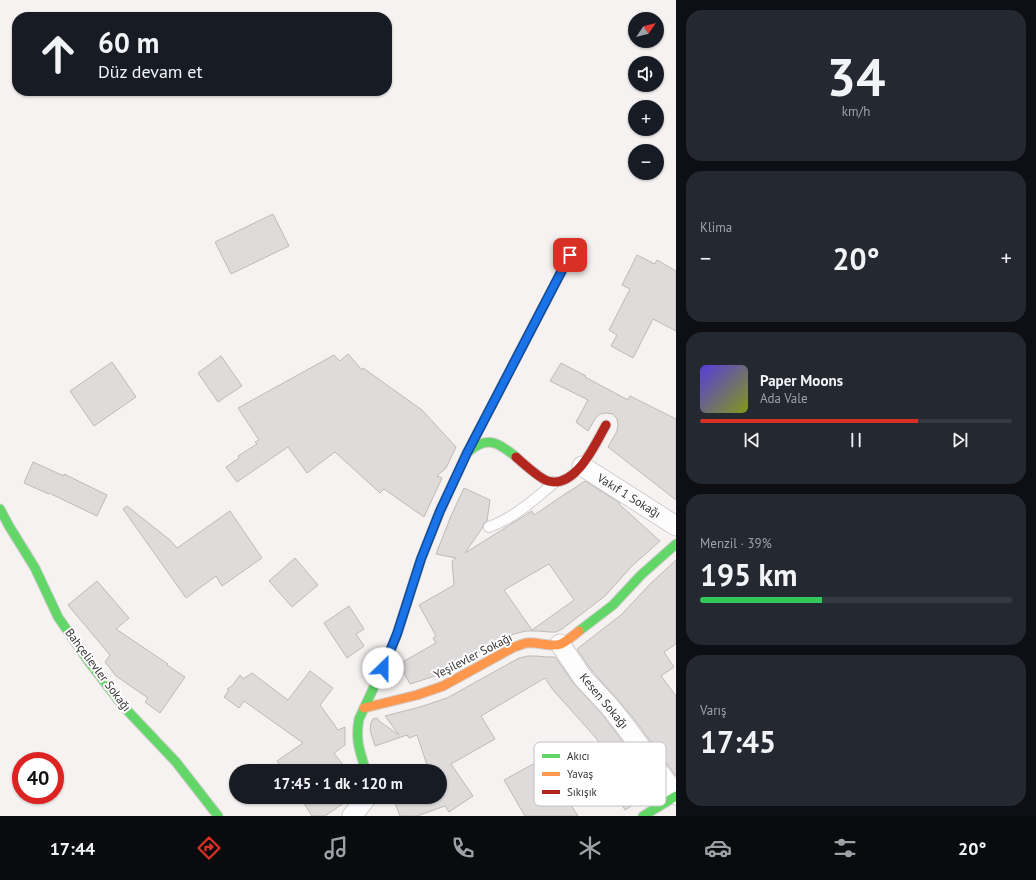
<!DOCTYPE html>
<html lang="tr">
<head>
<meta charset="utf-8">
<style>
	:root { --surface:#171b24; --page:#242831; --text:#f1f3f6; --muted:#9ea1a6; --line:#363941; --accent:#d93025 }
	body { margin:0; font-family:"PT Sans",sans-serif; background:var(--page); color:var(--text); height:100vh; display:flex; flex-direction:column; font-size:15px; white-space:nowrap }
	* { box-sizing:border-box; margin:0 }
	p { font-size:13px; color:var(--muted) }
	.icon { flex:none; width:22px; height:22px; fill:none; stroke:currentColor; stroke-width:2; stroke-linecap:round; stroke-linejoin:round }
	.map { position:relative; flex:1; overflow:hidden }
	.side { display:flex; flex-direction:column; gap:10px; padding:10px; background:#0d0f14; width:360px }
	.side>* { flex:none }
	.hud { position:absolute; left:12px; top:12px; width:380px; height:84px; border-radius:16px; box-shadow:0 1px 3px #0004; background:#171b24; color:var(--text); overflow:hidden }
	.needle { width:26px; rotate:55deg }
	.buttons { position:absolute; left:628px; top:12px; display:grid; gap:8px }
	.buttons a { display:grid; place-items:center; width:36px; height:36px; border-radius:50%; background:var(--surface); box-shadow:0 1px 3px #0004; font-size:20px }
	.speed { position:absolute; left:12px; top:752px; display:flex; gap:8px; font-size:20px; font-weight:700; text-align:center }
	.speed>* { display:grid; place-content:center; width:52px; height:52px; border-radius:50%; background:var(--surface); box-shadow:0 1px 3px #0004; line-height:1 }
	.speed .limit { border:6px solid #d22; background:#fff; color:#111 }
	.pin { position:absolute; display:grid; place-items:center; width:34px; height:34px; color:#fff; margin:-17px; border-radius:8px; box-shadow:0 2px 6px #0006 }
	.me { position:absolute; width:44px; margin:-22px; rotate:23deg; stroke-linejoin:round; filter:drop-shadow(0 0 3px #0008) }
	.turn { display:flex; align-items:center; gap:14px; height:84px; padding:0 20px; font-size:18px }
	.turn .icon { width:52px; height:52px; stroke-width:2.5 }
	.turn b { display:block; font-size:28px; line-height:34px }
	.big { font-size:30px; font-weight:600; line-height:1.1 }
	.side .widget { flex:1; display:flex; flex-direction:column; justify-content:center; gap:6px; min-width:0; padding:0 14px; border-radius:16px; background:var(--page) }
	.side .dial { align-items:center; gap:0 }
	.dial b { font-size:52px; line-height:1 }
	.song { display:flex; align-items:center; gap:12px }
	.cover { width:48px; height:48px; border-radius:6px; background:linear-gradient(135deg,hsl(250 70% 55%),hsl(70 70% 35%)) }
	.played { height:4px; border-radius:2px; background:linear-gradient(90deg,var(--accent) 70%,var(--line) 70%) }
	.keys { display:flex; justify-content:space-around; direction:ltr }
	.heat { display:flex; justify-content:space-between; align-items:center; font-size:22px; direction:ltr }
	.charge { height:6px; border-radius:3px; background:linear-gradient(90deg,#34c759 39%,var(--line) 0) }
	.trip { position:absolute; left:229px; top:764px; width:218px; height:40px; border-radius:20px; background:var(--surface); box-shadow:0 1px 3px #0004; font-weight:600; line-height:40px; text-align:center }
	.dock { display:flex; height:64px; justify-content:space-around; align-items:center; background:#090b0e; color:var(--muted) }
	.dock .icon { width:28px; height:28px }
	.dock .active { color:var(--accent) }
	.dock b { font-size:18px; color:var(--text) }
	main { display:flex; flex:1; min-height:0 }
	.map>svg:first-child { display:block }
	.building { fill:#dedbda; stroke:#bebab9; fill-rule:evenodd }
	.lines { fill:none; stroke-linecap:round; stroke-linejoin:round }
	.lane-casing { stroke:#d2cecd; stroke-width:12 }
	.street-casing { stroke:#d2cecd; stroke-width:21 }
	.fast-casing { stroke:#d2cecd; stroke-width:11 }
	.slow-casing { stroke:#d2cecd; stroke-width:11 }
	.jam-casing { stroke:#d2cecd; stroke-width:11 }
	.lane { stroke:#fefdfd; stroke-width:10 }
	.street { stroke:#fefdfd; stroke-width:19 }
	.fast { stroke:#63d668; stroke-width:9 }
	.slow { stroke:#ff974d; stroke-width:9 }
	.jam { stroke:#b3261e; stroke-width:9 }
	.route-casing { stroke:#114b97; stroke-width:10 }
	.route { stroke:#1a73e8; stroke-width:7 }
	.labels { text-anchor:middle; stroke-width:4; stroke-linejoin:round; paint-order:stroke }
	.street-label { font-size:12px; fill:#363332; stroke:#fff }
	.key { fill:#fff; stroke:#c3c2c2; stroke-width:1 }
	.key-label { font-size:11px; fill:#363332 }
</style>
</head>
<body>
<main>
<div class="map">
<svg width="676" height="816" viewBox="0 0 676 816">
	<rect width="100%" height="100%" fill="#f6f2f1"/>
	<g class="building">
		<polygon points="273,214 289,246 231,274 215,242"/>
		<polygon points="637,255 655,264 657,260 676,271 676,331 653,319 633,358 611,346 617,335 609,330 630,289 622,285"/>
		<polygon points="348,354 362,370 363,368 422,410 456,447 446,468 437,476 442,478 424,517 384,489 380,493 335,452 307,473 288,447 237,482 226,467 239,458 238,456 257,444 255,442 259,440 238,408 334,355 340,361"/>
		<polygon points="221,356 242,386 218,402 198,373"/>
		<polygon points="112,362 136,397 94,426 70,391"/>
		<polygon points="561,363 586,376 585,377 628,400 630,396 676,419 676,500 608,447 617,431 618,425 617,419 613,414 606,413 600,414 595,419 588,431 576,422 588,400 550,381"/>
		<polygon points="33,462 64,476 64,474 107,495 97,516 49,493 49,494 24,483"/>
		<path d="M 585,481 L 620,503 L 619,504 L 660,541 L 632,566 L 605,596 L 562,629 L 556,632 L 549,632 L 539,631 L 526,631 L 510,635 L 438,675 L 410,684 L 399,664 L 436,643 L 433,638 L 436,636 L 419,605 L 454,585 L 452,561 L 456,558 L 436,554 L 451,516 L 464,488 L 490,500 L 487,521 L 484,523 L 483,527 L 465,553 L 532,511 L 534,515 L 568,492 L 573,489 ZM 549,564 L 574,600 L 532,630 L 504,590 Z"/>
		<polygon points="127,506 170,540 177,548 230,511 262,558 222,586 216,576 186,598 123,509"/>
		<polygon points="295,558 318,585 292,607 269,581"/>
		<polygon points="676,560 676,644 664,652 674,667 661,676 676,696 676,776 634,719 618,700 592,671 577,649 621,615 650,584"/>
		<polygon points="97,581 129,618 116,629 168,664 167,665 185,677 160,713 145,702 148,698 116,676 105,662 110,655 68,605"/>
		<polygon points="349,606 364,629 356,634 364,646 347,658 324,623"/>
		<polygon points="528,656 536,656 547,657 555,657 574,684 602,714 658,789 625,810 600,769 613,762 596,738 553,690 545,678 481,716 495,739 451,764 473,796 449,812 445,806 417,816 400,816 394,800 398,797 440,797 440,771 429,771 417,735 409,738 407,735 375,746 370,730 371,723 373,719 377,718 379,721 399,735 385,716 420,707 447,698 519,658"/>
		<polygon points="310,671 333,688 320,705 338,730 345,727 345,745 334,753 344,766 337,771 284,771 277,761 303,743 244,701 239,708 224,697 229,690 227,689 232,686 240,675 243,679 252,673 288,700"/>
		<polygon points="546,757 566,793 564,794 578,816 525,816 504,780"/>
		<polygon points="300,797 353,797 325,816 312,816"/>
	</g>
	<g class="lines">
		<g class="lane-casing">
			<path id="lane" d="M 489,527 C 514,518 535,499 555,482"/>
		</g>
		<g class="street-casing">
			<g id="street">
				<polyline points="582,466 676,526"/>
				<polyline points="560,644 583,678 610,707 625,726 676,795"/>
				<polyline points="352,816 367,797"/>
			</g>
		</g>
		<g class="fast-casing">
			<g id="fast">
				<polyline points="467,453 570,255"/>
				<polyline points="0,509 9,526 35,568 58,617 89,662 123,706 176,762 218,816"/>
				<polyline points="579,631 613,605 641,575 676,544"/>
				<path d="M 366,771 C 360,752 355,740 359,719 L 388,657 L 397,634 L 421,559 L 440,511 L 467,453 C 487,435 498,442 516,457"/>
				<polyline points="643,816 676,796"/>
			</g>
		</g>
		<g class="slow-casing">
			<path id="slow" d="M 364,708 L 417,695 L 443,686 L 514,647 C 518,646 522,644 526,643 C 537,641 549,648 561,644 C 567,641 573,636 579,631"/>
		</g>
		<g class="jam-casing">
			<path id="jam" d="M 516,457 C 524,464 540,479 548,481 C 576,489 595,444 606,425"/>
		</g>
		<use href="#lane" class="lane"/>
		<use href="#street" class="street"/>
		<use href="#fast" class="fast"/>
		<use href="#slow" class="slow"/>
		<use href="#jam" class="jam"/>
	</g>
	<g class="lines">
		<g class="route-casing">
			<polyline id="route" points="383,668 397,634 421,559 440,511 467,453 570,255"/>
		</g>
		<use href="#route" class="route"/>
	</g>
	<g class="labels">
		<g class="street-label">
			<text transform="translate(629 496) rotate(32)" y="4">Vakıf 1 Sokağı</text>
			<text transform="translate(473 656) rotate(-27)" y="4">Yeşilevler Sokağı</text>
			<text transform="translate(98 670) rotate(53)" y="4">Bahçelievler Sokağı</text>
			<text transform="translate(604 701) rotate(50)" y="4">Kesen Sokağı</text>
		</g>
	</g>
	<rect x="534" y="742" width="132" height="64" rx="6" class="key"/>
	<rect x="542" y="754" width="18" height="4" fill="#63d668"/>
	<rect x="542" y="772" width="18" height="4" fill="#ff974d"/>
	<rect x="542" y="790" width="18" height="4" fill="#b3261e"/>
	<g class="key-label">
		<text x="567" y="760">Akıcı</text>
		<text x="567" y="778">Yavaş</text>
		<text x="567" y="796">Sıkışık</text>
	</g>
</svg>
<div class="buttons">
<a><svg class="needle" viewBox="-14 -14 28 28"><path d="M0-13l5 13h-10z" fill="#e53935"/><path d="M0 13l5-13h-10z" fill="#9ea1a6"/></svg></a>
<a><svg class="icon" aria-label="sound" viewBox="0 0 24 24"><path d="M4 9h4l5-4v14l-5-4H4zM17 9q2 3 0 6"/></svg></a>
<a>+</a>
<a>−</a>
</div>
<div class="speed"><div class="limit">40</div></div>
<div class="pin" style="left:570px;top:255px;background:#d93025"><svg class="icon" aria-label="arrive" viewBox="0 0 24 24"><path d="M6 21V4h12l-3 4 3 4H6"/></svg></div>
<svg class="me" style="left:383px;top:668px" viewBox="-20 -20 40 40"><circle r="19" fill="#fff"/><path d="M0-13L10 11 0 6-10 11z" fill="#1a73e8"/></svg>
<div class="trip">17:45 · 1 dk · 120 m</div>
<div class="hud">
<div class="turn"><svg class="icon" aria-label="ahead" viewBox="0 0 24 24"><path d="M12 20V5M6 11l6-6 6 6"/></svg><div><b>60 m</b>Düz devam et</div></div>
</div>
</div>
<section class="side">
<div class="widget dial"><b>34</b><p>km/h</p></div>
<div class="widget"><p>Klima</p>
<div class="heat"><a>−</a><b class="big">20°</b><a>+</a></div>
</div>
<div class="widget">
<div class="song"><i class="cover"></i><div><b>Paper Moons</b><p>Ada Vale</p></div></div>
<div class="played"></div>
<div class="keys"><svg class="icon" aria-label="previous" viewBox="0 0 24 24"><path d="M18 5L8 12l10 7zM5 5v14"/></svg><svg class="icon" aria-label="pause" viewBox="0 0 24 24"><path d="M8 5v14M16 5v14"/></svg><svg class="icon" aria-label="next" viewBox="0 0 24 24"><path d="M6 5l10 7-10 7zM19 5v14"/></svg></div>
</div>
<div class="widget"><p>Menzil · 39%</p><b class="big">195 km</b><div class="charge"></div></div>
<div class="widget"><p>Varış</p><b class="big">17:45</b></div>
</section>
</main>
<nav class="dock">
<b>17:44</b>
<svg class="icon active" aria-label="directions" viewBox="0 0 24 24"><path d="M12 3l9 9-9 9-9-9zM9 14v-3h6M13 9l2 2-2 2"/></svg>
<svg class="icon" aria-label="music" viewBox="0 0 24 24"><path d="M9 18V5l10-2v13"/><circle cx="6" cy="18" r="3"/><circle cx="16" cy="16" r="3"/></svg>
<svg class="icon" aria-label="phone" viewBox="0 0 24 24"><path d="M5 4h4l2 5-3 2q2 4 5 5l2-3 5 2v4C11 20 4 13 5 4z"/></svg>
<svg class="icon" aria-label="climate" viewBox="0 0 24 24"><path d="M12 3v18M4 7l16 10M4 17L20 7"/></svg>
<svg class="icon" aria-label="car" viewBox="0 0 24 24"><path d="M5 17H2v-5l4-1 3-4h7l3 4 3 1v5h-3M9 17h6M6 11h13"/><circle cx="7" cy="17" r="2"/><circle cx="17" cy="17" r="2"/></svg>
<svg class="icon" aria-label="filters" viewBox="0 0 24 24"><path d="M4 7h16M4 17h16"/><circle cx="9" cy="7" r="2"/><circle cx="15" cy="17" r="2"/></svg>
<b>20°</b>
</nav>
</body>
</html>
